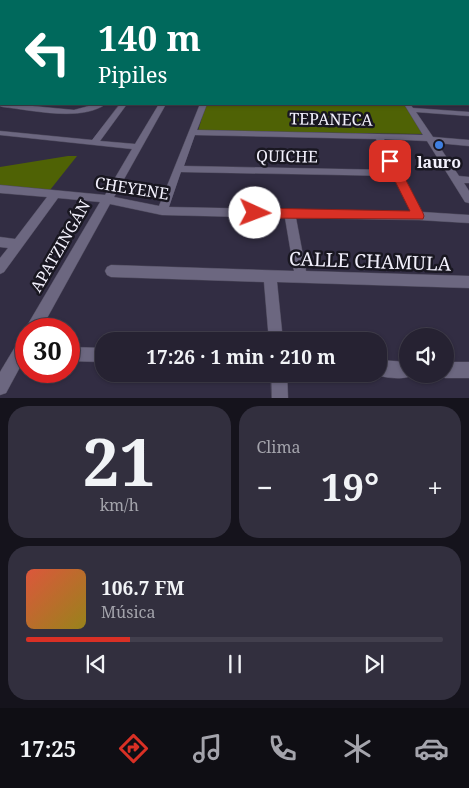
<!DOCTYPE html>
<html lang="es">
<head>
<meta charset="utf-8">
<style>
	:root { --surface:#262232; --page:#322f3e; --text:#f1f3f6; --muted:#a4a4ac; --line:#423f4d; --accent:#d93025 }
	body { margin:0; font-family:"Noto Serif",serif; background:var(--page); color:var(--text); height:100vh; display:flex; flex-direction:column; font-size:19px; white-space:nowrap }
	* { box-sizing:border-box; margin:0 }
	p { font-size:16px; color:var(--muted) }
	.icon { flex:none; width:28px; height:28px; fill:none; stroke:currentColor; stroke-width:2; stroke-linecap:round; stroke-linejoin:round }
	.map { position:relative; height:398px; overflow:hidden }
	.side { display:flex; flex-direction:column; gap:8px; padding:8px; background:#15131c; flex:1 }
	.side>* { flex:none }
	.banner { position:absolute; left:0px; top:0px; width:470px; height:105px; box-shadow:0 1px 4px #0004,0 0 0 1px var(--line); background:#00695c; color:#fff; overflow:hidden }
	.buttons { position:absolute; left:399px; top:328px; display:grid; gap:10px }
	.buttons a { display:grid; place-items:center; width:55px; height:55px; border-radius:50%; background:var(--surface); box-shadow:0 1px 4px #0004,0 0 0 1px var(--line); font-size:25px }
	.speed { position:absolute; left:15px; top:318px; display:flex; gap:10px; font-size:25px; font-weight:700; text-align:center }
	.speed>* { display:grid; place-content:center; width:65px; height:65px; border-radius:50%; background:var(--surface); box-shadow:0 1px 4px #0004,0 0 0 1px var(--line); line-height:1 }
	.speed .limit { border:8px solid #d22; background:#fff; color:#111 }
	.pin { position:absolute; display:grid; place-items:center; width:42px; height:42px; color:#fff; margin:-21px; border-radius:10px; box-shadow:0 2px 8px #0006 }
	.me { position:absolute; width:55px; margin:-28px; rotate:92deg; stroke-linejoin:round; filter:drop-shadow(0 0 4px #0008) }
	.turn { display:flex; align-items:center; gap:18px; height:105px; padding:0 15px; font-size:22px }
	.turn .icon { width:65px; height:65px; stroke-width:2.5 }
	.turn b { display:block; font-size:35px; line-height:42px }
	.big { font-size:38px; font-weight:700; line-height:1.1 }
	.side .tile { flex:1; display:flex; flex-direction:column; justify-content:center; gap:8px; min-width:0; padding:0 18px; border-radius:20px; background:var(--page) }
	.side .dial { align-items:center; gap:0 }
	.dial b { font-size:65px; line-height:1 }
	.song { display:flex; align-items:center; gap:15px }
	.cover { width:60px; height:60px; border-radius:8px; background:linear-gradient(135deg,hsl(10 70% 55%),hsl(50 70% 35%)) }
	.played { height:5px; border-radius:2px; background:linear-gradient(90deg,var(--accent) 25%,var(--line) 25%) }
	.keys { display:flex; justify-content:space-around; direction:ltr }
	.heat { display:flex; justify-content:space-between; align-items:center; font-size:28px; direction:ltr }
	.side .tiles { flex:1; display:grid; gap:8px; grid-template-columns:1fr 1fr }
	.tile:last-child { grid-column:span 2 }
	.trip { position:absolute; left:95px; top:332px; width:292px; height:50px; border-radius:20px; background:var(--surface); box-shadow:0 1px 4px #0004,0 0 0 1px var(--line); font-weight:700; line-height:50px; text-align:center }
	.tabs { display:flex; height:80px; justify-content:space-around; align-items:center; background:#0f0e14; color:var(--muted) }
	.tabs .icon { width:35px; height:35px }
	.tabs .selected { color:var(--accent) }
	.tabs b { font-size:22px; color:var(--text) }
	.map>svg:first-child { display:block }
	.green { fill:#4f6205 }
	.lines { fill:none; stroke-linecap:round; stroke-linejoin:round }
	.minor-casing { stroke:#4e4a5c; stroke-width:1 }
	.minor { fill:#6c6780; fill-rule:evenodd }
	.route { fill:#d93025; stroke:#8d1f18 }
	.shop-dot { fill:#3f7fe0; stroke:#191721; stroke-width:2 }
	.labels { text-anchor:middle; stroke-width:5; stroke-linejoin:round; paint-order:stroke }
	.street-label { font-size:16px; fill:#f3f1fd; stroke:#191721 }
	.poi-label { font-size:16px; font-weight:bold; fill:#f3f1fd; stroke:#191721 }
	.near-street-label { font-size:19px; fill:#f3f1fd; stroke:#191721 }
</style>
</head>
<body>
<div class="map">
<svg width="469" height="398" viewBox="0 0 469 398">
	<rect width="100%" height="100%" fill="#322d43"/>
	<g class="green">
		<polygon points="206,104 404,104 425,134 198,131"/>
		<polygon points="68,156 77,156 50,190 0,186 0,167"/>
	</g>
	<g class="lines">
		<g class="minor-casing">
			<g id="minor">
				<rect x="0" y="73" width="1" height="4"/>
				<path d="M 1,103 L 74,110 L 96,104 L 106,104 C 81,122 32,110 3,107 L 0,106 Z"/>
				<path d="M 120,104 L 127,104 L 100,141 L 135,144 L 159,104 L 166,104 L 114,197 L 159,206 L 200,104 L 207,104 L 197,130 L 423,135 L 404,104 L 410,104 L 413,108 L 469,112 L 469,116 L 416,112 L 433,137 L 469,140 L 469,146 L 437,143 L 459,176 L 469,177 L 469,183 L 464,183 L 469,191 L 469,203 L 465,202 L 427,141 L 384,139 L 422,212 L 469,215 L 469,223 L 419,220 L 296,218 L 306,271 L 469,276 L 469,288 L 277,282 L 283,341 L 269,341 L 264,282 L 111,277 L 107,275 L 105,271 L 107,267 L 111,265 L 294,271 L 285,218 L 162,215 L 110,204 L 41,329 L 26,330 L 28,324 L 100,202 L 58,198 L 4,272 L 0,274 L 0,258 L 8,248 L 0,247 L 0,237 L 15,239 L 47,197 L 0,193 L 0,185 L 105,195 L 132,149 L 0,135 L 0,131 L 92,140 ZM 195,135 L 376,139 L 391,170 L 184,166 ZM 181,172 L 394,176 L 412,212 L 169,207 Z"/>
				<polygon points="26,335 26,356 6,393 0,395 0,372 21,337"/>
				<polygon points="69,347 104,348 104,362 69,361"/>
				<path d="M 379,360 L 408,362 L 408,374 L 414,374 C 406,381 384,378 374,374 L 379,374 Z"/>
				<polygon points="445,362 469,362 469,378 445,378 440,375 439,374 445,374"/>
				<polygon points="271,374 287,374 288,398 272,398"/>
			</g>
		</g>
		<use href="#minor" class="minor"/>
	</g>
	<linearGradient id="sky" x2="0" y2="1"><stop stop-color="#1c1925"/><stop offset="0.45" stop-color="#494c66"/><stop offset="1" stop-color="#494c66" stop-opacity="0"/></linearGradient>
	<rect width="469" height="100" fill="url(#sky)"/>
	<polygon class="route" points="390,157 396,161 423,213 424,216 423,219 255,218 251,216 249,213 251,210 255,208 410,211 385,161"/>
	<circle class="shop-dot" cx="439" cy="145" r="5"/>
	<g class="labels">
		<g class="street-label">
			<text transform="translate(331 119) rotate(1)" y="6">TEPANECA</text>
			<text transform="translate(287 156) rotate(1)" y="6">QUICHE</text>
			<text transform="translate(132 188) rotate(9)" y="6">CHEYENE</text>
			<text transform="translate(60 246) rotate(-60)" y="6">APATZINGÁN</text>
		</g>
		<g class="poi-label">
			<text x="439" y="168">lauro</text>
		</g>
		<g class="near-street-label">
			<text transform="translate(370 261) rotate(2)" y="7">CALLE CHAMULA</text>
		</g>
	</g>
</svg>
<div class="buttons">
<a><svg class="icon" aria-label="sound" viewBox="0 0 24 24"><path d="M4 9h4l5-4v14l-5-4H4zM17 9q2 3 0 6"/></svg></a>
</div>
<div class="speed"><div class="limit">30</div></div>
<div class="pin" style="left:390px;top:161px;background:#d93025"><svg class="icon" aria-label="arrive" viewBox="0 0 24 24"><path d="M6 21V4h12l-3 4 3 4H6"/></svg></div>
<svg class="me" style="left:255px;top:213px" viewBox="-20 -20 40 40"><circle r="19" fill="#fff"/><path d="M0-13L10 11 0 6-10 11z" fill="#d93025"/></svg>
<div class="trip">17:26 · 1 min · 210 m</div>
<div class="banner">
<div class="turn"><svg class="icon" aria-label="left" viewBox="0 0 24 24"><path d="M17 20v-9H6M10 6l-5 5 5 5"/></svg><div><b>140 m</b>Pipiles</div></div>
</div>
</div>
<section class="side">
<div class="tiles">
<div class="tile dial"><b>21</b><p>km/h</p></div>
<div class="tile"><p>Clima</p>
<div class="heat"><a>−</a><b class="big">19°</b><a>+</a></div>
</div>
<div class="tile">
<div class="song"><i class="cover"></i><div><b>106.7 FM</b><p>Música</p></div></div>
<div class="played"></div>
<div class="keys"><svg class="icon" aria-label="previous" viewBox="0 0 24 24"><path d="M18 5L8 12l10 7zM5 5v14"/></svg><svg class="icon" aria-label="pause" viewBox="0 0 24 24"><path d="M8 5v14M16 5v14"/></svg><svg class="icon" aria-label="next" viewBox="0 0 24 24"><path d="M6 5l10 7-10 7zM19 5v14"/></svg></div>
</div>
</div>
</section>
<nav class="tabs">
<b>17:25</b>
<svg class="icon selected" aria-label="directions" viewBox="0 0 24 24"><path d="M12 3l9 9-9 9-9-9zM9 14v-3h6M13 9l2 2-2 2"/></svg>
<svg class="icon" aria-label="music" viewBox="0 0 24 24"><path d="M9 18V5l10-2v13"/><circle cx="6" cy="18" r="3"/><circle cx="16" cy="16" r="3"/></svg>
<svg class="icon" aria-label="phone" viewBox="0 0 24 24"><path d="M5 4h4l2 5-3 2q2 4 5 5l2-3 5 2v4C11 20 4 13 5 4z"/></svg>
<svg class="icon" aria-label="climate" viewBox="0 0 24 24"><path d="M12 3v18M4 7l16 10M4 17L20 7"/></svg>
<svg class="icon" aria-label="car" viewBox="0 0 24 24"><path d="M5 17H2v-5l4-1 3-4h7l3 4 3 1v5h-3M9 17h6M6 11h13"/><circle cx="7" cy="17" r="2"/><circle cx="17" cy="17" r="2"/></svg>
</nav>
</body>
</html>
